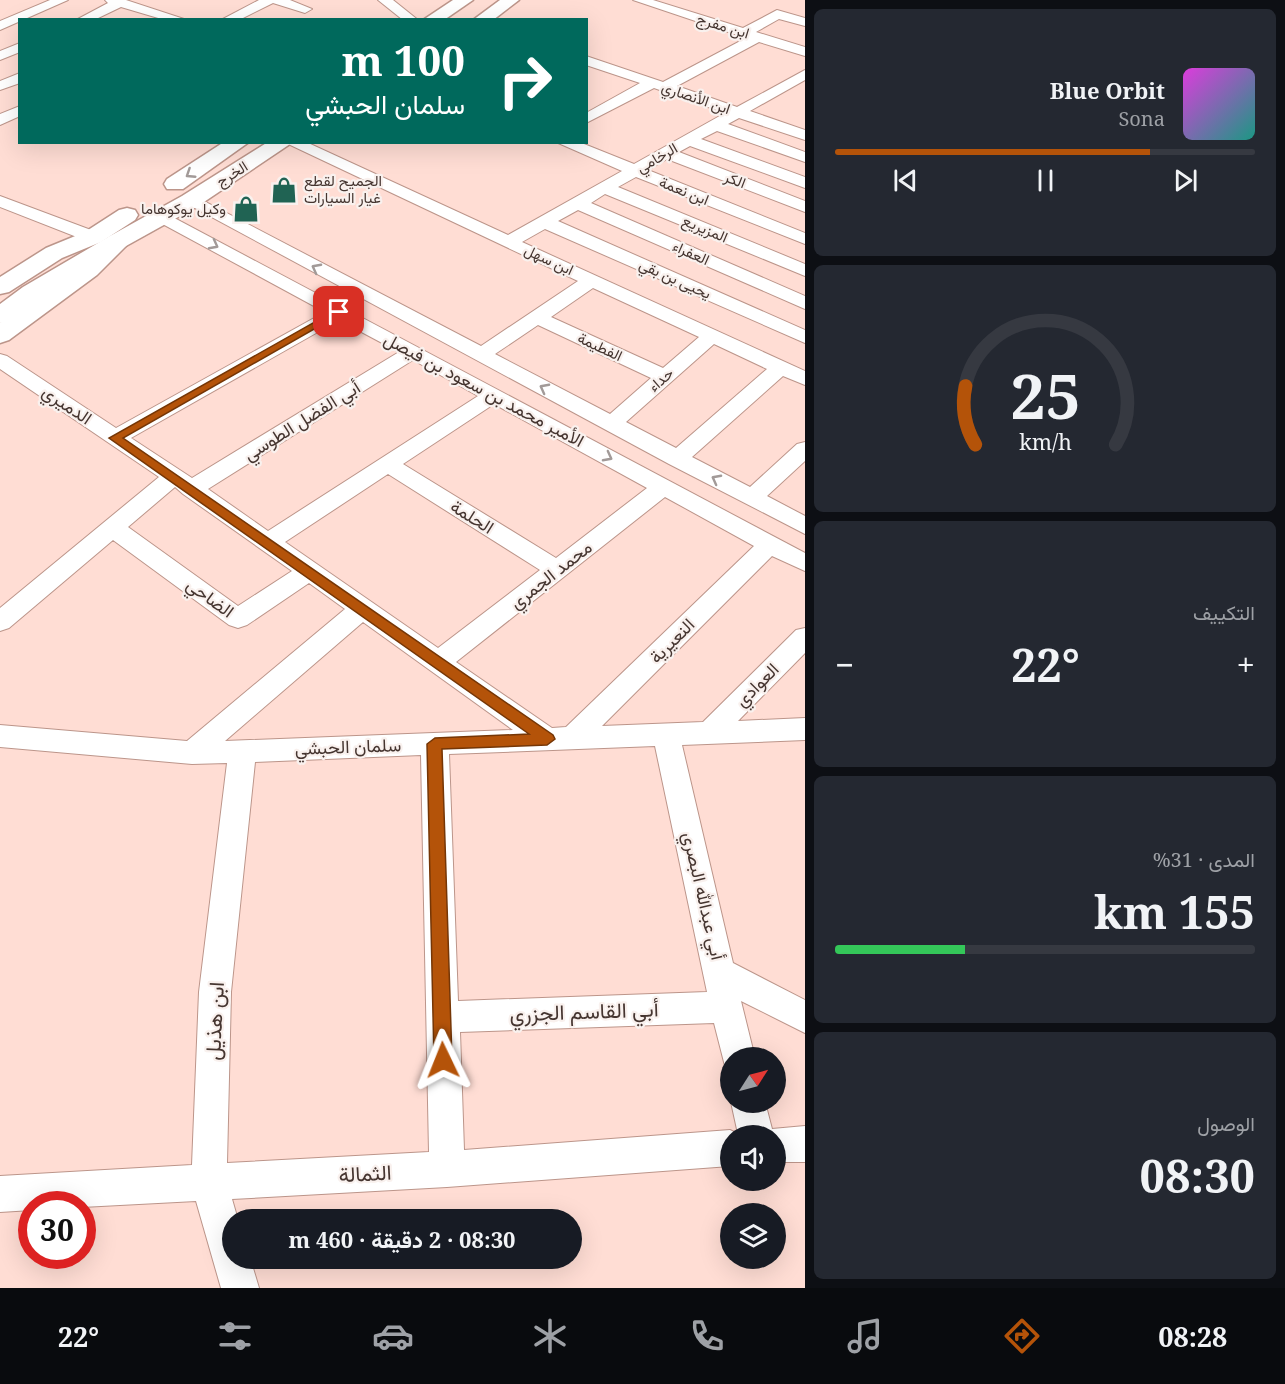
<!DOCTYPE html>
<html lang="ar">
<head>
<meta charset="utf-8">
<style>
	:root { --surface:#171b24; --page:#242831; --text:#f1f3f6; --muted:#9ea1a6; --line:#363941; --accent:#b45309 }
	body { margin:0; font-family:"Noto Serif",Vazirmatn,serif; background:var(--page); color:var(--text); direction:rtl; height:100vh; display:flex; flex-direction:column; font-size:22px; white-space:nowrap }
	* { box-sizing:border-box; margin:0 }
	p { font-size:20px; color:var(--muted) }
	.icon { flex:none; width:33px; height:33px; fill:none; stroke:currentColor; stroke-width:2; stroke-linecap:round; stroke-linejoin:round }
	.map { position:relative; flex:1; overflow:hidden; direction:ltr }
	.panel { display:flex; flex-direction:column; gap:9px; padding:9px; background:#0d0f14; width:480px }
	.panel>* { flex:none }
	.top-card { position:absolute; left:18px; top:18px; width:570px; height:126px; border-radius:0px; box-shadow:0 6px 24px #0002; direction:rtl; background:#00695c; color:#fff; overflow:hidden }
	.needle { width:39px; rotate:54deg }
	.buttons { position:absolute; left:720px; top:1047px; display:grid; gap:12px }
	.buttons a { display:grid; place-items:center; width:66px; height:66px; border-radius:50%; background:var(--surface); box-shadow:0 6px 24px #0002; font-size:30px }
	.speed { position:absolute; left:18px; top:1191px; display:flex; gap:12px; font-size:30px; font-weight:700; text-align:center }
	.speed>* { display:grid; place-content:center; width:78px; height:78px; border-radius:50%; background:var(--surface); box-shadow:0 6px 24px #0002; line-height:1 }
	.speed .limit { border:9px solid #d22; background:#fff; color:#111 }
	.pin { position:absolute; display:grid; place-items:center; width:51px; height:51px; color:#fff; margin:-26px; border-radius:12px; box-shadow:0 3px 9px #0006 }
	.me { position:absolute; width:66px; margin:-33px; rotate:358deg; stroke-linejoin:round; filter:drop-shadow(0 0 4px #0008) }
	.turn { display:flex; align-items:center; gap:21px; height:126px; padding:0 24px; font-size:27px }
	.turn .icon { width:78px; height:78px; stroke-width:2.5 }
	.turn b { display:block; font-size:42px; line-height:51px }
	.big { font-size:45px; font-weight:700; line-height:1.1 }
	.panel .card { flex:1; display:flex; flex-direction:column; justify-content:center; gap:9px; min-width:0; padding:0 21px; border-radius:9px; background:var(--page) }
	.panel .dial { align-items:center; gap:0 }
	.dial svg { height:156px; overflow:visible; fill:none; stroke:var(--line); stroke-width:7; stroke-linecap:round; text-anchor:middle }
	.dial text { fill:var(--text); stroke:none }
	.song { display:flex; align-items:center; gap:18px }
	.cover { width:72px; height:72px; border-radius:9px; background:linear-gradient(135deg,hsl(300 70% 55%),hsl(170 70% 35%)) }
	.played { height:6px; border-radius:3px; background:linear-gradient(90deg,var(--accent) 75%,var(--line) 75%) }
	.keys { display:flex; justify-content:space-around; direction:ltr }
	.heat { display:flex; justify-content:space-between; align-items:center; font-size:33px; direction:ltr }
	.charge { height:9px; border-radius:4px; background:linear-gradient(90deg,#34c759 31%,var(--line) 0) }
	.trip { position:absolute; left:222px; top:1209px; width:360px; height:60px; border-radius:30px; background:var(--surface); box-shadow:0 6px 24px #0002; font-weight:700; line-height:60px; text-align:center; direction:rtl }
	.tabs { display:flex; height:96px; justify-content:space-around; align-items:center; background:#090b0e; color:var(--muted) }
	.tabs .icon { width:42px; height:42px }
	.tabs .current { color:var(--accent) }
	.tabs b { font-size:27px; color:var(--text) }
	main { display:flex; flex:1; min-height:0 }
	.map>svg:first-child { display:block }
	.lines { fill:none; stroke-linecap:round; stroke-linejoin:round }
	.minor-casing { stroke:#bc958a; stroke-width:2 }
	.major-casing { stroke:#bc958a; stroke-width:3 }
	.highway-casing { stroke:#bc958a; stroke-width:3 }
	.minor { fill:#fff; fill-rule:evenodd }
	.major { fill:#fff; fill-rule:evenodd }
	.highway { fill:#fff; fill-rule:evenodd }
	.oneway { stroke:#a29a98 }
	.route { fill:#b45309; stroke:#753606; stroke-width:1.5 }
	.labels { text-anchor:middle; stroke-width:4.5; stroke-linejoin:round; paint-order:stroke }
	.far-street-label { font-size:15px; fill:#453530; stroke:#f9f1ee }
	.far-poi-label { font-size:15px; fill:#453530; stroke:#f9f1ee; text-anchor:start }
	.street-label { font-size:18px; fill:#453530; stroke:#f9f1ee }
	.near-street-label { font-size:21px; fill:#453530; stroke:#f9f1ee }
</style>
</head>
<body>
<main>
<section class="panel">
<div class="card">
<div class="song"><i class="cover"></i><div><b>Blue Orbit</b><p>Sona</p></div></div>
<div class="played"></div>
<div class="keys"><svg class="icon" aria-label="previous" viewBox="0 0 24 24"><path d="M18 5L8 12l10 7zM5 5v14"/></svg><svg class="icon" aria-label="pause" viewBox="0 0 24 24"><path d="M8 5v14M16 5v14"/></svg><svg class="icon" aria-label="next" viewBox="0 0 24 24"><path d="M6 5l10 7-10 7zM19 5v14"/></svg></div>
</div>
<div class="card dial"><svg viewBox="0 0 100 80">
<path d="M14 69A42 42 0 1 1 86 69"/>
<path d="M14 69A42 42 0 0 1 9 39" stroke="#b45309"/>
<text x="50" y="56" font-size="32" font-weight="700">25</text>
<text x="50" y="72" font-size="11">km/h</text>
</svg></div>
<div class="card"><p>التكييف</p>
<div class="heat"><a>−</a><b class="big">22°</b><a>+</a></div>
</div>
<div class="card"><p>المدى · 31%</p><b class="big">155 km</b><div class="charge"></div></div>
<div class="card"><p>الوصول</p><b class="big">08:30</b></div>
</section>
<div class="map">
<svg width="805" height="1288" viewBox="0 0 805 1288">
	<rect width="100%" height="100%" fill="#ffddd4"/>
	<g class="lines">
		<g class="minor-casing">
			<g id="minor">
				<polygon points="50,0 68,0 0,30 0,21"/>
				<polygon points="105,0 126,0 187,20 165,20 121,7 94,20 76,20 108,3"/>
				<polygon points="259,0 290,0 312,9 305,13 273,3 239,20 221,20"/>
				<polygon points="378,0 393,0 418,20 403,20"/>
				<path d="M 633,0 L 653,0 L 743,28 L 777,10 L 805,18 L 805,26 L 779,19 L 756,32 L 805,47 L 805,56 L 759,42 L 677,86 L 737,107 L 805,70 L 805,80 L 750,111 L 805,130 L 805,140 L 739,118 L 728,124 L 805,152 L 805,162 L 717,131 L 701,139 L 805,177 L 805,188 L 690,146 L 679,152 L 805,201 L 805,212 L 667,159 L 648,170 L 805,233 L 805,244 L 636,177 L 618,187 L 805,264 L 805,276 L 605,194 L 591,203 L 805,296 L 805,309 L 578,210 L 558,221 L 805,330 L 805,343 L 545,229 L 522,242 L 805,371 L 805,385 L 783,376 L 692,457 L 750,487 L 797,444 L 805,442 L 805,461 L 767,496 L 805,516 L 805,534 L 669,464 L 182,201 L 190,196 L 196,197 L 481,346 L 578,281 L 284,142 L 306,142 L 508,235 L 622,171 L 556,142 L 579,142 L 634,164 L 725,113 L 654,88 L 586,123 L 586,113 L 640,83 L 586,65 L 586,56 L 663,82 L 746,38 ZM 593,288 L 699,337 L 663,368 L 551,317 ZM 538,325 L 651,378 L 610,414 L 495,354 ZM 714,344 L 767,369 L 676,448 L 626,422 Z"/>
				<polygon points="20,43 20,52 0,60 0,51"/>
				<polygon points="20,73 20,83 0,90 0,81"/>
				<polygon points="20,106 20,116 0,125 0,114"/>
				<polygon points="0,196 99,233 102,237 93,242 87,241 0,207"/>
				<path d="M 163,212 L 805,553 L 805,571 L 772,556 L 602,726 L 703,722 L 796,630 L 805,628 L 805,653 L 738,721 L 805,718 L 805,740 L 682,745 L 733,963 L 805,1000 L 805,1033 L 741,1001 L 755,1058 L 730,1058 L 730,1071 L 726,1070 L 714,1023 L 460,1032 L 464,1150 L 730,1130 L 738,1134 L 731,1102 L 765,1102 L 772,1129 L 805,1126 L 805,1162 L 776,1162 L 776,1136 L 730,1136 L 730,1166 L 447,1187 L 232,1199 L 238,1220 L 232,1220 L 232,1258 L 250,1258 L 259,1288 L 221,1288 L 196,1201 L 82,1207 L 82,1204 L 32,1204 L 32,1210 L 0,1212 L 0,1176 L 192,1165 L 199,992 L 227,763 L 192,764 L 0,747 L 0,725 L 187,741 L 345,609 L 309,583 L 247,625 L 238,628 L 229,625 L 113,540 L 9,628 L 0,631 L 0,608 L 159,477 L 0,369 L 0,354 L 7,356 L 116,428 L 325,312 L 157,221 L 154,217 L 157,213 ZM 339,320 L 399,352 L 192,478 L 131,438 ZM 413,360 L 478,396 L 268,531 L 208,489 ZM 494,404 L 647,488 L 556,558 L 403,464 ZM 388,474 L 540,570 L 438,648 L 285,542 ZM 175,487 L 183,494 L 292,571 L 238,606 L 128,527 ZM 665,497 L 754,546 L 566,727 L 552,728 L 456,662 ZM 363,622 L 513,730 L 225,741 ZM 655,746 L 707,992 L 458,1001 L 449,754 ZM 421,755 L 429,1152 L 227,1163 L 231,992 L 255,762 Z"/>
			</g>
		</g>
		<g class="major-casing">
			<g id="major">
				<polygon points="453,0 473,0 444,20 423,20"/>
				<polygon points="500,0 519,0 493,20 473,20"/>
				<polygon points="224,142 249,142 183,189 167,189 164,184 167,179"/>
				<polygon points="268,142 293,142 198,206 126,246 97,275 9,340 0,343 0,323 81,265 110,236 182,196"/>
				<polygon points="127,208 135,210 138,215 135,220 101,242 62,258 9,292 0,294 0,277 46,248 85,232 119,210"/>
			</g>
		</g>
		<g class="highway-casing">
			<polygon id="highway" points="118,234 126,236 129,241 126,246 41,297 9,321 0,323 0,304 23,287 110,236"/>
		</g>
		<use href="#minor" class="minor"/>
		<use href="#major" class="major"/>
		<use href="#highway" class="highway"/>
	</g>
	<defs><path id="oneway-chevron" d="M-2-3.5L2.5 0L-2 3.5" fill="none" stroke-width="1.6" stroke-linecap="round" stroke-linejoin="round" transform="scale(1.5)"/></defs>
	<g class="oneway">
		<use href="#oneway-chevron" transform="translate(190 174) rotate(147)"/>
		<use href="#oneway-chevron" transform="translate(214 245) rotate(28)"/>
		<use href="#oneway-chevron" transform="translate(316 268) rotate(-152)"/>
		<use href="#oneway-chevron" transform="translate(544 388) rotate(-152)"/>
		<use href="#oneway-chevron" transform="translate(608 457) rotate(28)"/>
		<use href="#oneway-chevron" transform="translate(716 479) rotate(-152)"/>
	</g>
	<polygon class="route" points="336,310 344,312 123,438 553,735 555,739 547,745 442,749 452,1060 450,1066 443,1069 437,1066 434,1060 427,744 435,738 529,734 109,438"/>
	<defs>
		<g id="shop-bare" transform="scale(2.07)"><path d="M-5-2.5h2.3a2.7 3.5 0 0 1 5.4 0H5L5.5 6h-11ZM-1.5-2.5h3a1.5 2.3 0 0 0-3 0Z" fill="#206353" stroke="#f9f1ee" stroke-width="2.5" paint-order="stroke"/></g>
	</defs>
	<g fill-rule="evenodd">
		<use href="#shop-bare" x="284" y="190"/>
		<use href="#shop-bare" x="246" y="209"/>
	</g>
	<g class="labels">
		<g class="far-street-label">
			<text transform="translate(723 26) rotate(17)" y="5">ابن مفرج</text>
			<text transform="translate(696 98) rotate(19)" y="5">ابن الأنصاري</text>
			<text transform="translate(657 158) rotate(-30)" y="5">الرخامي</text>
			<text transform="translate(232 174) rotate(-32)" y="5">الخرج</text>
			<text transform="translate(735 180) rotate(21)" y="5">الكر</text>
			<text transform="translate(684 191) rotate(22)" y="5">ابن نعمة</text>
			<text transform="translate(705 229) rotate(23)" y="5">المزيريع</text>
			<text transform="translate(691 253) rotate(24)" y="5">العفراء</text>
			<text transform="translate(549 260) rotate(25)" y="5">ابن سهل</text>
			<text transform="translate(675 279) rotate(24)" y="5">يحيى بن بقي</text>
			<text transform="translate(600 347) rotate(25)" y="5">الفطيمة</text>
			<text transform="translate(661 380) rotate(-41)" y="5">حداء</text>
		</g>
		<g class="far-poi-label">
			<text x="304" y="186">الجميح لقطع<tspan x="304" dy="17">غيار السيارات</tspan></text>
			<text x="226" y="214" text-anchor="end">وكيل يوكوهاما</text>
		</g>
		<g class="street-label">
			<text transform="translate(484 390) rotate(28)" y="6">الأمير محمد بن سعود بن فيصل</text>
			<text transform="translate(67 405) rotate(34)" y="6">الدميري</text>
			<text transform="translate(302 421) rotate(-32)" y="6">أبي الفضل الطوسي</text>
			<text transform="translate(472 517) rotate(32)" y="6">الحلمة</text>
			<text transform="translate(551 575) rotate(-38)" y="6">محمد الجمري</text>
			<text transform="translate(210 598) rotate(36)" y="6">الضاحي</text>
			<text transform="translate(672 641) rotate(-45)" y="6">النعيرية</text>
			<text transform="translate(757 685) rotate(-45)" y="6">العوادي</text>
			<text transform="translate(348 747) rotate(-2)" y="6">سلمان الحبشي</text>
			<text transform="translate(703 896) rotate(77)" y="6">أبي عبدالله البصري</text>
		</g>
		<g class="near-street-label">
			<text transform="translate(584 1012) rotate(-2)" y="7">أبي القاسم الجزري</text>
			<text transform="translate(215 1021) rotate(-87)" y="7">ابن هذيل</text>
			<text transform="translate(365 1174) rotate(-3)" y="7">الثمالة</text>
		</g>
	</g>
</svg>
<div class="buttons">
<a><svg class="needle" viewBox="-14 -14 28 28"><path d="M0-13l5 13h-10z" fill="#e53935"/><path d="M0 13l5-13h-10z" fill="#9ea1a6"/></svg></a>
<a><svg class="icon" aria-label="sound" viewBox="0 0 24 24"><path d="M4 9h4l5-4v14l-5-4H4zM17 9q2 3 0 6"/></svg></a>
<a><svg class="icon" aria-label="layers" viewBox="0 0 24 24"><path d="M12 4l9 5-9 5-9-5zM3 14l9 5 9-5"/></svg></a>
</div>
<div class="speed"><div class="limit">30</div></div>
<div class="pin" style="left:339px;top:312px;background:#d93025"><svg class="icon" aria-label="arrive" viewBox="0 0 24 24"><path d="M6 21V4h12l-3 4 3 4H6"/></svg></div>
<svg class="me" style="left:443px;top:1060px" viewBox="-20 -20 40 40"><path d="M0-17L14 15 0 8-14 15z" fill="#b45309" stroke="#fff" stroke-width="4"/></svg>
<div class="trip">08:30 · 2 دقيقة · 460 m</div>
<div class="top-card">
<div class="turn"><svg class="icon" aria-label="right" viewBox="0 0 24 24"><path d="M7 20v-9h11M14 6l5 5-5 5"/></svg><div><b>100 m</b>سلمان الحبشي</div></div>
</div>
</div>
</main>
<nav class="tabs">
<b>08:28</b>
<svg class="icon current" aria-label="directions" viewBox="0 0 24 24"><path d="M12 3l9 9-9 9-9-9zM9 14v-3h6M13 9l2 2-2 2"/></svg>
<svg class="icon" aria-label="music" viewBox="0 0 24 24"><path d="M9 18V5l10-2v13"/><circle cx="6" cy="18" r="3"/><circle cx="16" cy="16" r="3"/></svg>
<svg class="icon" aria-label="phone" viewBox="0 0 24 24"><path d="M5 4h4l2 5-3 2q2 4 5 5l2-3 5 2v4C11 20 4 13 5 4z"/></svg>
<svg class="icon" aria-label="climate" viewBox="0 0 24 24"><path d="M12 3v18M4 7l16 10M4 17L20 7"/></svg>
<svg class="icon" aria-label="car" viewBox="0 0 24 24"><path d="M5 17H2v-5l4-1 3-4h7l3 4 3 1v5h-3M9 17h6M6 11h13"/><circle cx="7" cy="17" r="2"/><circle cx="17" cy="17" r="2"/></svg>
<svg class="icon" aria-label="filters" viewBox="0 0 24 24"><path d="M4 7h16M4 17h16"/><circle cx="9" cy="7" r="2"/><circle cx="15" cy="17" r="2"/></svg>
<b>22°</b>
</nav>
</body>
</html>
